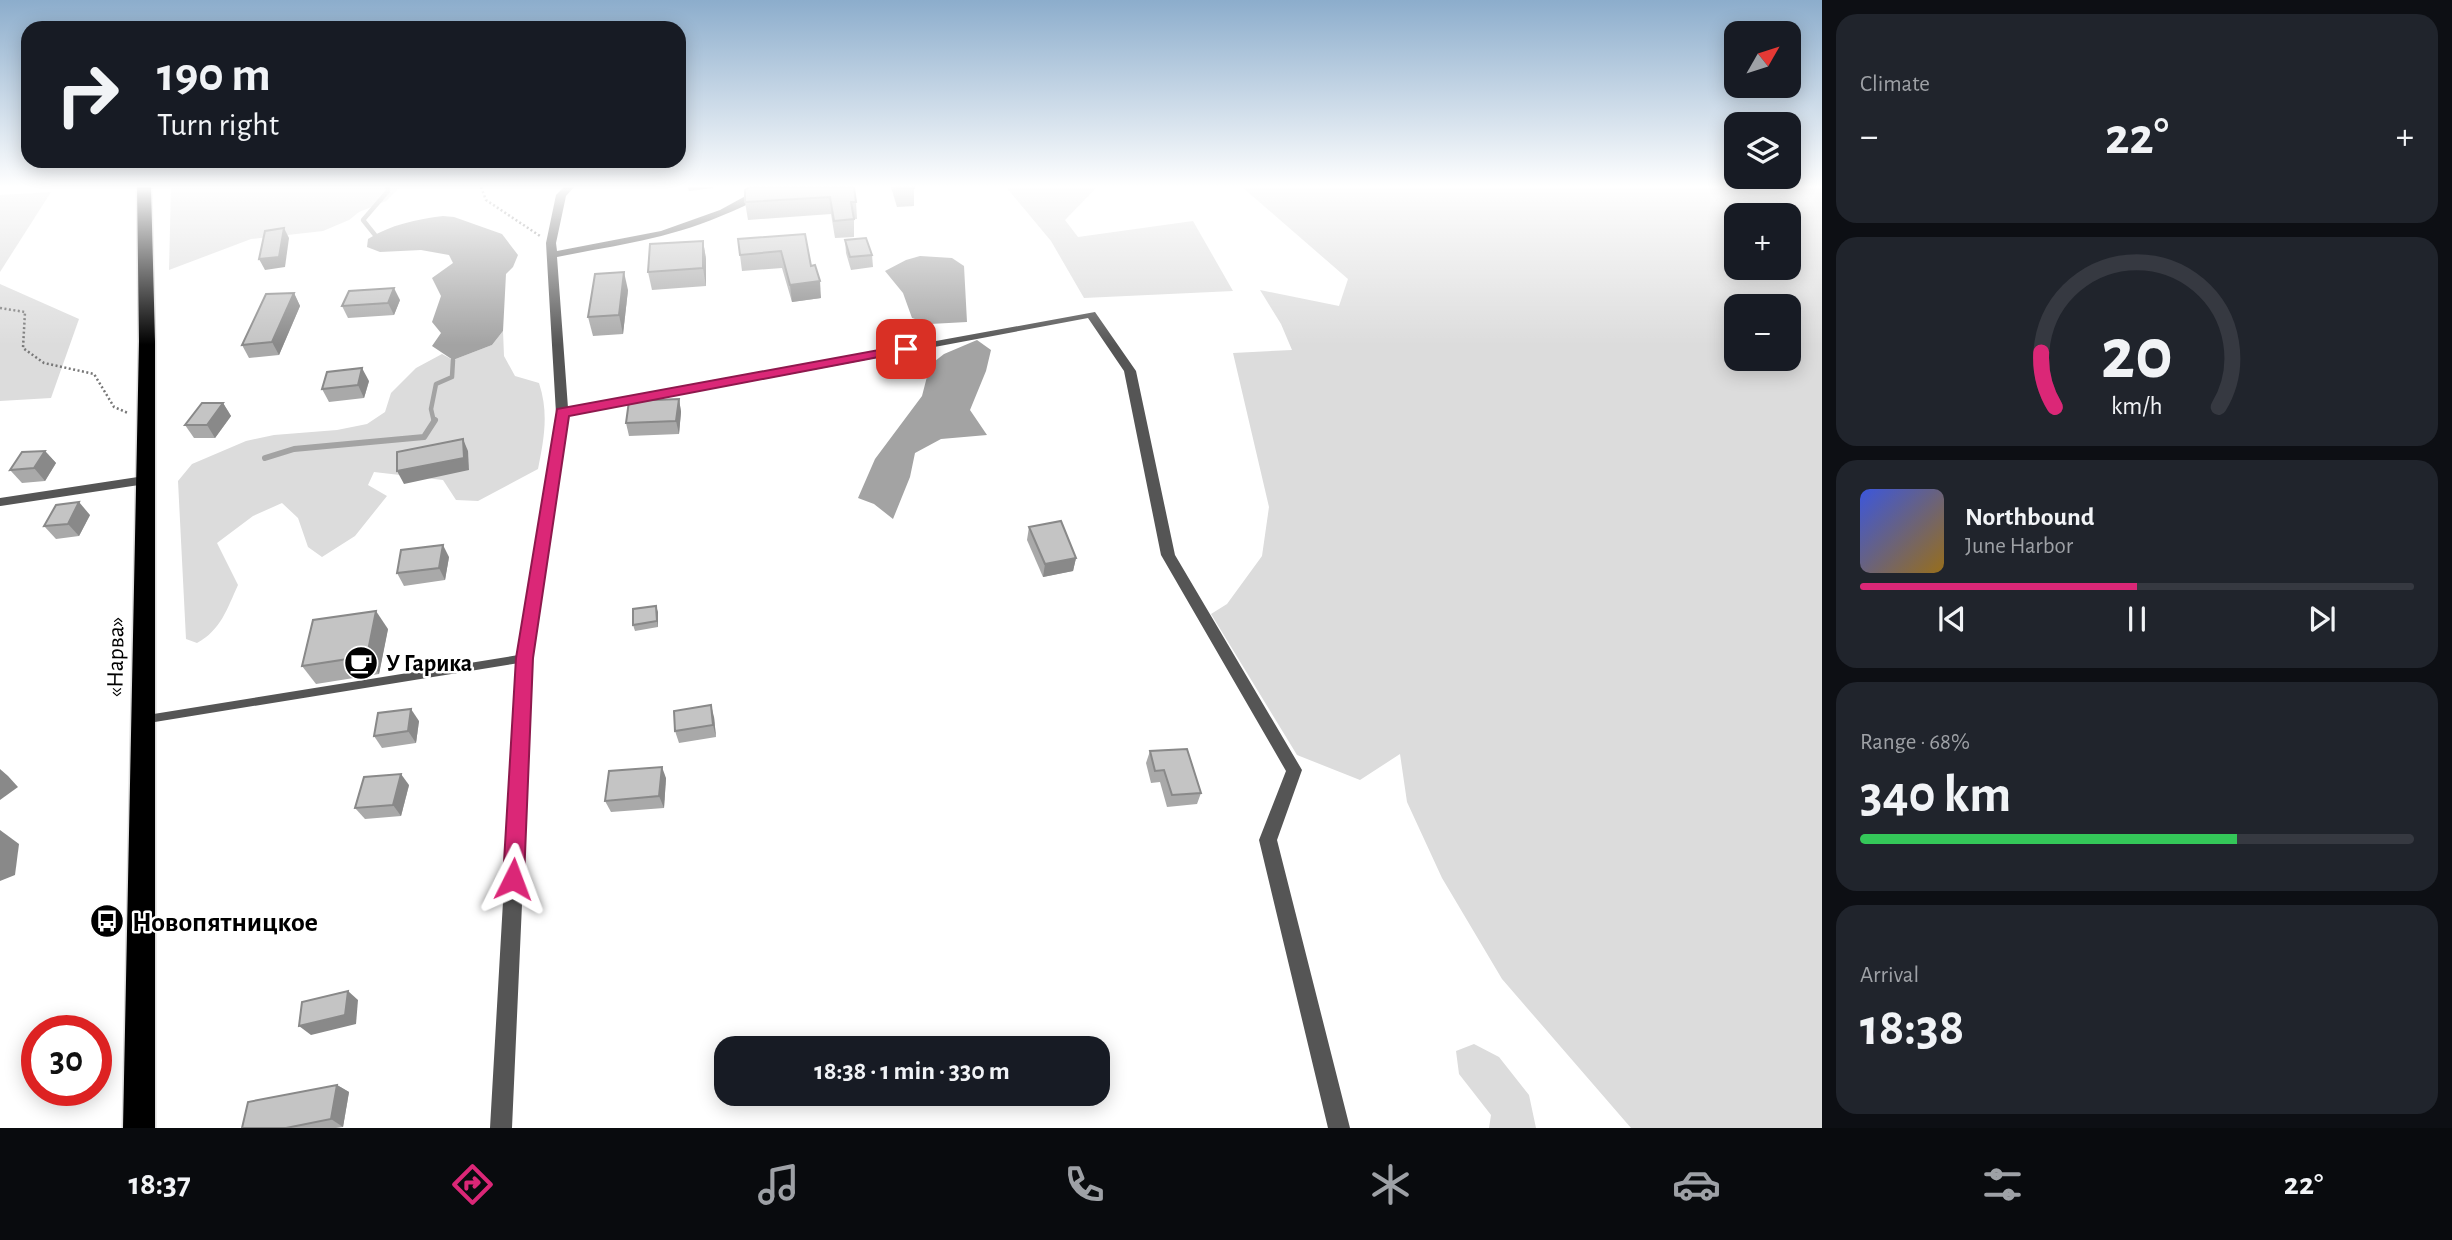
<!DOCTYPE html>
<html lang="en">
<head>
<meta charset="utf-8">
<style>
	:root { --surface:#171b24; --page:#20242c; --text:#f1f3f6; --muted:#9ea1a6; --line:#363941; --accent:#db2777 }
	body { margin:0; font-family:"Alegreya Sans",sans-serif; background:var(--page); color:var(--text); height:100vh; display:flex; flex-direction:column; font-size:26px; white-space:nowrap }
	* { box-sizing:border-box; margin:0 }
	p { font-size:23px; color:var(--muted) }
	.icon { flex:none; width:38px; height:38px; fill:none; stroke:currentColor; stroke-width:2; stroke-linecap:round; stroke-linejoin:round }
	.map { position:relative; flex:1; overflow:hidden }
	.panel { display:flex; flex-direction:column; gap:14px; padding:14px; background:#0d0f14; width:630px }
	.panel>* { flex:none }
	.guide { position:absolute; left:21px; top:21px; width:665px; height:147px; border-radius:21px; box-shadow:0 4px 18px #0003; background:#171b24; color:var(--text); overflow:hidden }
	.needle { width:46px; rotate:51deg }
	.buttons { position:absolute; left:1724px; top:21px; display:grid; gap:14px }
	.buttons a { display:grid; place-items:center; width:77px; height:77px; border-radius:14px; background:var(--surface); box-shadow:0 4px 18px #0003; font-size:35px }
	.speed { position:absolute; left:21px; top:1015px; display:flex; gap:14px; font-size:35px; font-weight:700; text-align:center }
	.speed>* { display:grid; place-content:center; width:91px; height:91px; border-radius:50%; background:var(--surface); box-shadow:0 4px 18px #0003; line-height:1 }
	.speed .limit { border:10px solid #d22; background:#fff; color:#111 }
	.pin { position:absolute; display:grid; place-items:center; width:60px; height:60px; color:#fff; margin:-30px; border-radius:14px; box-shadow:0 4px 10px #0006 }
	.me { position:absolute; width:77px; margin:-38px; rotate:3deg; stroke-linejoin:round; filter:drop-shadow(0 0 5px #0008) }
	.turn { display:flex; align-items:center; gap:24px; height:147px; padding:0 21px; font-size:32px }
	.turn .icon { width:91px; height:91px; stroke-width:2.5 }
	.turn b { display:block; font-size:49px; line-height:60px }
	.big { font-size:52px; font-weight:700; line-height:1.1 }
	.panel .card { flex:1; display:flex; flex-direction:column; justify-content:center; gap:10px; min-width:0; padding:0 24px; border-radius:21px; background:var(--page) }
	.panel .dial { align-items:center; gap:0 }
	.dial svg { height:182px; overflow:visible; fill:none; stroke:var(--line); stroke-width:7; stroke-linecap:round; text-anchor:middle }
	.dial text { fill:var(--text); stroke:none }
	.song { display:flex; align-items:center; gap:21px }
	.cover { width:84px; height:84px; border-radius:10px; background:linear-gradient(135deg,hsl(230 70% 55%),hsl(40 70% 35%)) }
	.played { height:7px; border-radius:4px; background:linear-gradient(90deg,var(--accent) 50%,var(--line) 50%) }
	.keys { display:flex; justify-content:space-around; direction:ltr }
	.heat { display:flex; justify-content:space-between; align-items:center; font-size:38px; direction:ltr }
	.charge { height:10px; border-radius:5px; background:linear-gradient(90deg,#34c759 68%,var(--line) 0) }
	.trip { position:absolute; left:714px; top:1036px; width:396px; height:70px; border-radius:21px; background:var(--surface); box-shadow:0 4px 18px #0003; font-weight:700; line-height:70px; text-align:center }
	.tab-bar { display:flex; height:112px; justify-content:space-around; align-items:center; background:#090b0e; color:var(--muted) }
	.tab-bar .icon { width:49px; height:49px }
	.tab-bar .active { color:var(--accent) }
	.tab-bar b { font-size:32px; color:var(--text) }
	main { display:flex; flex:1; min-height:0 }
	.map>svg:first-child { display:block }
	.green { fill:#dcdcdc; fill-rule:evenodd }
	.water { fill:#a3a3a3 }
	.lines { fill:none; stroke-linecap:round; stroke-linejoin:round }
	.stream-far1 { stroke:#a3a3a3; stroke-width:4.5 }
	.stream { stroke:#a3a3a3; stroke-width:6 }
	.highway-casing { stroke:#dbdbdb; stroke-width:3 }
	.path { stroke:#777; stroke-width:2.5; stroke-dasharray:2 2.5; stroke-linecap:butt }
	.lane { stroke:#555; stroke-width:8 }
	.street { fill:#555; fill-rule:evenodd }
	.highway { fill:#000; fill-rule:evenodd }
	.wall { fill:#a9a9a9 }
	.shaded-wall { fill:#898989 }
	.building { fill:#c4c4c4; stroke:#898989; stroke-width:2 }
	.route { fill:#db2777; stroke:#8e194d; stroke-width:2 }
	.labels { text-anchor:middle; stroke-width:5; stroke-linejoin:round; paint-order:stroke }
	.street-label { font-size:24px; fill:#000; stroke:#fff }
	.poi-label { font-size:24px; font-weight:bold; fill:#000; stroke:#fff; text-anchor:start }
	.near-poi-label { font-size:28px; font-weight:bold; fill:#000; stroke:#fff; text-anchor:start }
</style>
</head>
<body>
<main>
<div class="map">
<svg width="1822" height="1128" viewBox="0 0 1822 1128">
	<rect width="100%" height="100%" fill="#fff"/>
	<g class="green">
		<polygon points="171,187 400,187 386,201 359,212 349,220 323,231 251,239 169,270"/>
		<polygon points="1006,187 1097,187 1065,220 1078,237 1193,221 1233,291 1084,298 1051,241"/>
		<path d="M 1242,187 L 1822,187 L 1822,1128 L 1631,1128 L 1502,979 L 1442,878 L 1407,802 L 1400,754 L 1360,780 L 1297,755 L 1211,614 L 1227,604 L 1262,556 L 1269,507 L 1233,353 L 1292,350 L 1281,324 L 1260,290 L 1339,306 L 1348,279 ZM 1788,215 L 1788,268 L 1736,268 L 1736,215 ZM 1788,306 L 1788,359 L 1736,359 L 1736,306 Z"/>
		<polygon points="51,192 0,272 0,195"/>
		<polygon points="0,284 79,319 51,398 0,401"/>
		<path d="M 503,331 L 504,356 L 515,376 L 539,383 C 549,413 544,439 538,469 L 478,501 L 456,500 L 443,480 L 374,472 L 368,485 L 387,496 L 355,536 L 322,557 L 308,547 L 298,518 L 282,503 L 253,516 L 217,543 L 238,585 C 227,609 221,630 197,643 L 186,639 L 178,481 L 192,464 L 246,441 L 274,435 L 337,430 L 367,424 L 385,412 L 391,393 L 416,368 L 442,354 L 453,360 L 492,345 Z"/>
		<polygon points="1474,1044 1499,1057 1529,1095 1536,1128 1489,1128 1491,1115 1459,1074 1456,1051"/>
	</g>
	<g class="water">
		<path d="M 443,216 L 454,217 L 502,234 L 518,255 L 513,267 L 506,274 L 503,331 L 492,345 L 453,360 L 432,346 L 441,333 L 432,322 L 441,296 L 432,278 L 453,263 L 449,255 L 421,250 L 380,252 L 367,247 L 368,239 C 390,225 417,219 443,216 Z"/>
		<polygon points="920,256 952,258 964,266 967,322 930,324 912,318 903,293 885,271 906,260"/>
		<polygon points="977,340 991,350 986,371 970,410 987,435 941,439 915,453 910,477 893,519 874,504 858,498 875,459 922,396 930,365 944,354"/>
	</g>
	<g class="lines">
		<g class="stream-far1">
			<polyline points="375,235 363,220 388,191 388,187"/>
			<polyline points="434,422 431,409 436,384 452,377 453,360"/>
		</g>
		<polyline class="stream" points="265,458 294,449 424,437 435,420"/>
		<g class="highway-casing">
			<polygon id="highway" points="137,187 151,187 155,341 155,1128 123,1128 139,341"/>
		</g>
		<g class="path">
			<polyline points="481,187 486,200 540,236"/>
			<polyline points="0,308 25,312 23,348 44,363 94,374 114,407 128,413"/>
		</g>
		<g class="lane">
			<polyline points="0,502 145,480"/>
			<polyline points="148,719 525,658"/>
		</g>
		<path class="street" d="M 564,187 L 574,187 L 566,196 L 556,243 L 557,251 L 661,231 L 720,210 L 762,187 L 773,187 C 759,200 739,209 721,216 C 664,240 616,245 557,257 L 568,408 L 1095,312 L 1136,371 L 1175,555 L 1302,770 L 1277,840 L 1350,1128 L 1328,1128 L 1259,840 L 1286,771 L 1161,555 L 1124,371 L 1088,318 L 568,416 L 533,658 L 512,1128 L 490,1128 L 517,658 L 556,413 L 546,243 L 556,195 Z"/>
		<use href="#highway" class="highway"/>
	</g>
	<g class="wall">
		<polygon points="854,187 856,202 857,219 854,219 854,237 835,238 831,214 748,220 745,202"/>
		<polygon points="891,187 914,187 914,206 897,207"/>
		<polygon points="805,234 811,266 821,298 792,302 782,268 742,271 738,239"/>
		<polygon points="845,240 872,255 873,267 851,270 846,253"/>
		<polygon points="703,241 706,259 706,286 652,290 648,272"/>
		<polygon points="628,290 623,334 593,336 588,317"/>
		<polygon points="294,293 300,306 279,355 249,358 242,345"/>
		<polygon points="400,300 394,315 348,318 342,306"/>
		<polygon points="369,381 364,398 329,402 322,389"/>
		<polygon points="679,399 681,412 679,434 629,436 626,423"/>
		<polygon points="223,403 231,416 215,438 194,438 185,425"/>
		<polygon points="45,451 56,463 45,481 22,483 10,470"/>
		<polygon points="90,515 79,536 56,539 44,526"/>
		<polygon points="1029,527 1076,558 1073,571 1043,577 1027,540"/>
		<polygon points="449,557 445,580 404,586 397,573"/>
		<polygon points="658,612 658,627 635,631 633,625"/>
		<polygon points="388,629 379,674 316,684 302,666"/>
		<polygon points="714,717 716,737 679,743 675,731"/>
		<polygon points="419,721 416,743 382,748 374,736"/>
		<polygon points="1150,751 1201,793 1197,804 1167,807 1160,782 1151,783 1146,763"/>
		<polygon points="666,778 664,808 611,812 605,801"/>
		<polygon points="409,785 401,816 365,819 355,808"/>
		<polygon points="337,1085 349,1092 343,1127 336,1128 242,1128"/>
	</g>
	<g class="shaded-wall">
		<polygon points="688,187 713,187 713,188 689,191"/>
		<polygon points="284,228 289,238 285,267 265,270 259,259"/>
		<polygon points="703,241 706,259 706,286 703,268"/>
		<polygon points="624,272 628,290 623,334 619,315"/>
		<polygon points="820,281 821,298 792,302 790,285"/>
		<polygon points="394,288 400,300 394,315 388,303"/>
		<polygon points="294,293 300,306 279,355 272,342"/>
		<polygon points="362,368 369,381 364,398 358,385"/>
		<polygon points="679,399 681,412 679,434 676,421"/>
		<polygon points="223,403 231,416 215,438 207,425"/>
		<polygon points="463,439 468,451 469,470 404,484 397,471"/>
		<polygon points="45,451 56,463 45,481 34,468"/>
		<polygon points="79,502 90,515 79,536 68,524"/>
		<polygon points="443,545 449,557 445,580 439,568"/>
		<polygon points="1076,558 1073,571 1043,577 1045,564"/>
		<polygon points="656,606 658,612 658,627 657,621"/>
		<polygon points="376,611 388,629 379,674 367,656"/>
		<polygon points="711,705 714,717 716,737 713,725"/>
		<polygon points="411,709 419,721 416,743 408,731"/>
		<polygon points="662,767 666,778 664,808 659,796"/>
		<polygon points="0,769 8,776 18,787 0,800"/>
		<polygon points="401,774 409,785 401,816 393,805"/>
		<polygon points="0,830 19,844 15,875 0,881"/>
		<polygon points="348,991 358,1000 356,1024 311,1035 299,1026"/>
		<polygon points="337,1085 349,1092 343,1127 331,1119"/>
	</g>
	<g class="building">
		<polygon points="750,187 854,187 856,202 851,202 854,219 834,221 830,197 745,202 745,190"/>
		<polygon points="896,187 914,187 914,188 897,189"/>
		<polygon points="284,228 279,257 259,259 265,231"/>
		<polygon points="805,234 811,266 815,265 820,281 790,285 781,251 740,255 738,239"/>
		<polygon points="866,238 872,255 850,257 845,240"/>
		<polygon points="703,241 703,268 648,272 650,244"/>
		<polygon points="624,272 619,315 588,317 595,274"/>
		<polygon points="394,288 388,303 342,306 349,291"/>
		<polygon points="294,293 272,342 242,345 266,294"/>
		<polygon points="362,368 358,385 322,389 327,372"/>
		<polygon points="679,399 676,421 626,423 629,401"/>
		<polygon points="202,403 223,403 207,425 185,425"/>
		<polygon points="463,439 464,458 397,471 397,452"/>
		<polygon points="45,451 34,468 10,470 22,452"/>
		<polygon points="79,502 68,524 44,526 56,505"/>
		<polygon points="1061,521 1076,558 1045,564 1029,527"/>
		<polygon points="443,545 439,568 397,573 401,550"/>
		<polygon points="656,606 657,621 633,625 633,609"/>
		<polygon points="376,611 367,656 302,666 313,620"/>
		<polygon points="711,705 713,725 675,731 674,711"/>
		<polygon points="411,709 408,731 374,736 378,713"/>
		<polygon points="1187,749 1201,793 1172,795 1164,770 1155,771 1150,751"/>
		<polygon points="662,767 659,796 605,801 609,771"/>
		<polygon points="401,774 393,805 355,808 364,777"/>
		<polygon points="348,991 345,1015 299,1026 302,1002"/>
		<polygon points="337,1085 331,1119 286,1128 242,1128 248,1102"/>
	</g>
	<linearGradient id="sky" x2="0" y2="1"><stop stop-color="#8cadcc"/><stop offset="0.54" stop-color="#fff"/><stop offset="1" stop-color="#fff" stop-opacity="0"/></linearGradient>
	<rect width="1822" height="345" fill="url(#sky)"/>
	<polygon class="route" points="906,345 912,349 910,351 569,416 533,658 524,879 521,886 513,889 506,886 503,879 516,658 557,409"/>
	<defs>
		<g id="cafe-disc" transform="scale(1.75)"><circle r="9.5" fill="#000" stroke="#fff"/><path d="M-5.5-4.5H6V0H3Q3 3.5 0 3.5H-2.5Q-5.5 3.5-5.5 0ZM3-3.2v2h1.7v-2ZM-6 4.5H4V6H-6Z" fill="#fff"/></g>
		<g id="bus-disc" transform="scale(1.75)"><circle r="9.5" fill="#000" stroke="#fff"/><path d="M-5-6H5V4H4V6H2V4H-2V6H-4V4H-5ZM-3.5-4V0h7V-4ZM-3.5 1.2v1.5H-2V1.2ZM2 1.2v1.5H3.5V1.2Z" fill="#fff"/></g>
	</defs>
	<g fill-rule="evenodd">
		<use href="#cafe-disc" x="361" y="663"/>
		<use href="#bus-disc" x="107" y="921"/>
	</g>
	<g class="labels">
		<g class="street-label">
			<text transform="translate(115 657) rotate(-89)" y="8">«Нарва»</text>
		</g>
		<g class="poi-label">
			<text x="386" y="671">У Гарика</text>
		</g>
		<g class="near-poi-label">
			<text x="132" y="931">Новопятницкое</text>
		</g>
	</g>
</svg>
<div class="buttons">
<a><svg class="needle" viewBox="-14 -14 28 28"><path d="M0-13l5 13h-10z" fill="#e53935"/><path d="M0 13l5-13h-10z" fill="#9ea1a6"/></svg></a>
<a><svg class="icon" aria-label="layers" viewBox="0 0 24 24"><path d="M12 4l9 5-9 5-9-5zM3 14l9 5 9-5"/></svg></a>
<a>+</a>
<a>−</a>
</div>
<div class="speed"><div class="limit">30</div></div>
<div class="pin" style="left:906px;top:349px;background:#d93025"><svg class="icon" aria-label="arrive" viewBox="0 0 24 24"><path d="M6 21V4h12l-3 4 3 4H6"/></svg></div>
<svg class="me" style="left:513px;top:879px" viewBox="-20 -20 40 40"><path d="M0-17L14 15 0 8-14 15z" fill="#db2777" stroke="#fff" stroke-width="4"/></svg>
<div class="trip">18:38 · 1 min · 330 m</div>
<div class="guide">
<div class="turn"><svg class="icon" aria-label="right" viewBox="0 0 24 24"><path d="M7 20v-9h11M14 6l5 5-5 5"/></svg><div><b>190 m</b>Turn right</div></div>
</div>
</div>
<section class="panel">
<div class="card"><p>Climate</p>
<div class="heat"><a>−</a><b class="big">22°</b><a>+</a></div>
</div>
<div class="card dial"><svg viewBox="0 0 100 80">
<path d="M14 69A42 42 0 1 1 86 69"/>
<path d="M14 69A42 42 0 0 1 8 45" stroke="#db2777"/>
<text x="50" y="56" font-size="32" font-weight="700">20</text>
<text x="50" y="72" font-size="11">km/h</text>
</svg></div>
<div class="card">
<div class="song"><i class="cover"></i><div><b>Northbound</b><p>June Harbor</p></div></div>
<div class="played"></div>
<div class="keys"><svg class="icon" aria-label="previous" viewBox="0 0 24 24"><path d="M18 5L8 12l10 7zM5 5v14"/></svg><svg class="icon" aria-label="pause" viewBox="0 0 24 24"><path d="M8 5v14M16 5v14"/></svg><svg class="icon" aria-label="next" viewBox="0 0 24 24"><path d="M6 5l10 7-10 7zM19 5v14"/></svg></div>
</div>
<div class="card"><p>Range · 68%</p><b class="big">340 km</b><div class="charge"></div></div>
<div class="card"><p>Arrival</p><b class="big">18:38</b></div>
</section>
</main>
<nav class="tab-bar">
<b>18:37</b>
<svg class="icon active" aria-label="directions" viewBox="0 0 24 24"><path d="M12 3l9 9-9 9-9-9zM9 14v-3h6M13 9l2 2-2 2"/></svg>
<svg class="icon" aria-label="music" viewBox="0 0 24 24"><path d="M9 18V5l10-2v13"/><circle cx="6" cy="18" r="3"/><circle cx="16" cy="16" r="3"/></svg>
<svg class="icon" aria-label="phone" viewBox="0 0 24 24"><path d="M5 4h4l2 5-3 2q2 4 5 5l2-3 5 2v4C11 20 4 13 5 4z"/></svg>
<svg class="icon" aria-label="climate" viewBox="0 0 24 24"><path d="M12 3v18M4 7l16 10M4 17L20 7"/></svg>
<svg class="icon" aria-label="car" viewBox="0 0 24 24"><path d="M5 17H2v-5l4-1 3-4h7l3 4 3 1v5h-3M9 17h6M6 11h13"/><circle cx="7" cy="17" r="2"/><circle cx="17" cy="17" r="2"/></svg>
<svg class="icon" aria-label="filters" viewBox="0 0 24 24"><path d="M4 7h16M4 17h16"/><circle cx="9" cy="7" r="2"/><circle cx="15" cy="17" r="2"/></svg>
<b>22°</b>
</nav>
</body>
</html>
